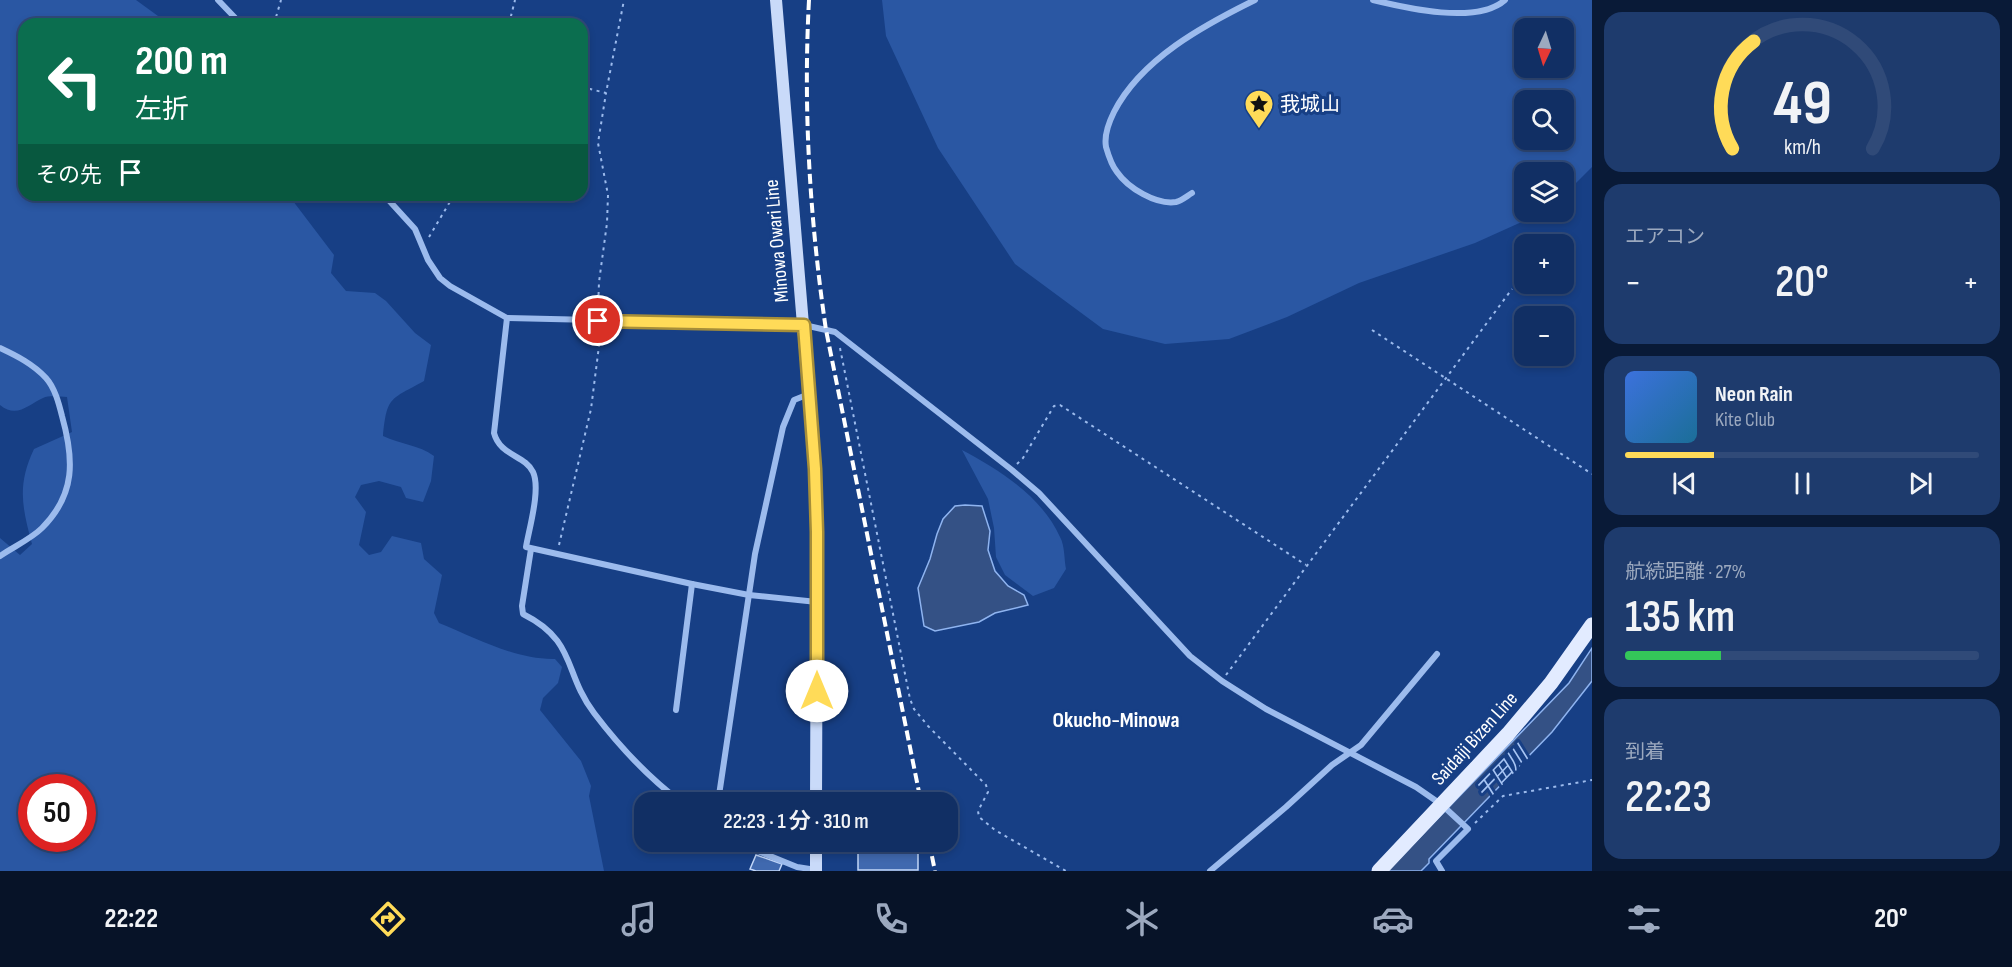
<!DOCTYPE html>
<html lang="ja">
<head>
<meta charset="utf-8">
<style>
	:root { --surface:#112f64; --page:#1e3b6d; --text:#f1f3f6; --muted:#9ca9bf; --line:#304a78; --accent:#ffdb58 }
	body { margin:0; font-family:"Sofia Sans Condensed","Noto Sans JP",sans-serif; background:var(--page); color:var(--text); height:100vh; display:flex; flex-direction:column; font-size:22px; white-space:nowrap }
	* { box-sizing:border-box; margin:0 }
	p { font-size:20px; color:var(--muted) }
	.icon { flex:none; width:33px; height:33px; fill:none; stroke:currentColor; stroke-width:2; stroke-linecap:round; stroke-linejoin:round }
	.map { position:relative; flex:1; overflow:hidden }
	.drawer { display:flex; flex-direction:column; gap:12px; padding:12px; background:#091a37; width:420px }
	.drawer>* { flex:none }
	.top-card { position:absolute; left:18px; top:18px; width:570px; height:183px; border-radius:18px; box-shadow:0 3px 9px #0003,0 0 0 2px var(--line); background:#0b6e4f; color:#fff; overflow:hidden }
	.needle { width:39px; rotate:184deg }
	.fabs { position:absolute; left:1514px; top:18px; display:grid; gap:12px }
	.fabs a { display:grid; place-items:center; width:60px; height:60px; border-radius:12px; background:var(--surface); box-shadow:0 3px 9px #0003,0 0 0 2px var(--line); font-size:30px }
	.speed { position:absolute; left:18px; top:774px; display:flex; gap:12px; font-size:30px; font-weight:700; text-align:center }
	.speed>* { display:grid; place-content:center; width:78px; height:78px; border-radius:50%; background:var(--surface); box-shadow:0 3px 9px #0003,0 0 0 2px var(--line); line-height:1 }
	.speed .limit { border:9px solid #d22; background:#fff; color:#111 }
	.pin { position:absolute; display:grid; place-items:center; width:51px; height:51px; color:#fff; margin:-26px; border:3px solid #fff; border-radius:50%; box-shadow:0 2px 6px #0007 }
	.me { position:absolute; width:66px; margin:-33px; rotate:0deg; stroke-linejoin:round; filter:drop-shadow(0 0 4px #0008) }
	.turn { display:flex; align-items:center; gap:21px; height:126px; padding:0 18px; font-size:27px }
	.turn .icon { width:78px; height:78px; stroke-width:2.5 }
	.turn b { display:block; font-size:42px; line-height:51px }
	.then { display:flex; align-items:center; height:57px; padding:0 18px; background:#0003; gap:12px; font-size:22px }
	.big { font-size:45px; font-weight:600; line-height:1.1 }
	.drawer .tile { flex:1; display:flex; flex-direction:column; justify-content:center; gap:9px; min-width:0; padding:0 21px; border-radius:18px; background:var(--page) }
	.drawer .dial { align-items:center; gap:0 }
	.dial svg { height:156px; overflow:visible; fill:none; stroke:var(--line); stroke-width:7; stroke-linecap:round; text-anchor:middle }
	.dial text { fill:var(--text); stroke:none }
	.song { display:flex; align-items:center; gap:18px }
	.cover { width:72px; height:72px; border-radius:9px; background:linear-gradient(135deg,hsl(220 70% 55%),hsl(200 70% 35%)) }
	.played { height:6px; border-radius:3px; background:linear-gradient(90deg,var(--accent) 25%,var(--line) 25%) }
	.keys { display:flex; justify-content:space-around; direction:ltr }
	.heat { display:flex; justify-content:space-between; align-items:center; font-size:33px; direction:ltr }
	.charge { height:9px; border-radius:4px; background:linear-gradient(90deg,#34c759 27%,var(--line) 0) }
	.trip { position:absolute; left:634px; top:792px; width:324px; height:60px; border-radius:18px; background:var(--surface); box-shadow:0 3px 9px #0003,0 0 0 2px var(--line); font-weight:600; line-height:60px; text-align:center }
	.tabs { display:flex; height:96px; justify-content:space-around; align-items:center; background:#071328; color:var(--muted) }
	.tabs .icon { width:42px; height:42px }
	.tabs .on { color:var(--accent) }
	.tabs b { font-size:27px; color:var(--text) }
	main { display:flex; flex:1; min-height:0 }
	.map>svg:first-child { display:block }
	.green { fill:#2a57a3; fill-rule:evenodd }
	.water { fill:#345185; stroke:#8fb4f0; stroke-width:1.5 }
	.building { fill:#4069af; stroke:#c2d7f9; stroke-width:1.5 }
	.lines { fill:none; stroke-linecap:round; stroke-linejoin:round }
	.path { stroke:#9cbbed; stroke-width:2; stroke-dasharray:3 4.5; stroke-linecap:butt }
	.minor { stroke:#9cbbed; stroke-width:6 }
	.secondary { stroke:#c9daf9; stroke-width:12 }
	.primary { stroke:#e2ebff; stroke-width:15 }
	.rail { stroke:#fff; stroke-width:4; stroke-dasharray:10 4.5; stroke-linecap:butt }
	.route-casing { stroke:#a68e39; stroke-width:15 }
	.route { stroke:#ffdb58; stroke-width:10 }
	.labels { text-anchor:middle; stroke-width:6; stroke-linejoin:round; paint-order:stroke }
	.poi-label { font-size:20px; fill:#fff; stroke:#173f85; text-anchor:start }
	.street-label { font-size:20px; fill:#fff; stroke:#173f85 }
	.water-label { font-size:21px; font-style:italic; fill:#a8c5f4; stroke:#173f85 }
	.quarter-label { font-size:22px; font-weight:bold; fill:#fff; stroke:#173f85 }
</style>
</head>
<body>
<main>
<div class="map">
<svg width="1592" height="871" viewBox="0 0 1592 871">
	<rect width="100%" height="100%" fill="#173f85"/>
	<g class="green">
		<path d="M 0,0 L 136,0 L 169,24 L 24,24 L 24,195 L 295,195 L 293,201 L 334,255 L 331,273 L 346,291 L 375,293 L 386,301 L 415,333 L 431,345 L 424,381 C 390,400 387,396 383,436 C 400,444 419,445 434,456 L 431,481 L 423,502 L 406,498 L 401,487 L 379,481 L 361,485 L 355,497 L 366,512 L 359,545 L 369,555 L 381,552 L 392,536 L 421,543 L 424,559 L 442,575 L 434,613 L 439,623 C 476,638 516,660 555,659 L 562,667 L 558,683 L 543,698 L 540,710 L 581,761 L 591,786 L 589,796 L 604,871 L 0,871 L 0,538 L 20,555 L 32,544 C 22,507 17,485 34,449 L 72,432 L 67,397 C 60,397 50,395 43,398 C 29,404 17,419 0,405 ZM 32,788 L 82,788 L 82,838 L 32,838 Z"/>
		<path d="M 882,0 L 1592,0 L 1592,167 L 1563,196 L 1563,172 L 1524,172 L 1524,212 L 1544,212 L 1475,243 L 1359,283 L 1287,317 L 1229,339 L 1165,344 L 1103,329 L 1015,264 L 938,148 L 886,36 ZM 1524,28 L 1563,28 L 1563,68 L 1524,68 ZM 1524,100 L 1563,100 L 1563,140 L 1524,140 Z"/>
		<path d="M 962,450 C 1000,470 1042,497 1060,537 C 1065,546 1064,559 1066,569 L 1054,588 L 1033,596 L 1005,575 L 996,557 L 994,528 L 988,499 Z"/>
	</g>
	<g class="water">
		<polygon points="965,505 982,506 990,531 988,550 995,571 1008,586 1024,595 1028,605 995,613 979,622 935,631 924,626 918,588 930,559 937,534 943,519 955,506"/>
		<polygon points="1592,648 1592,681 1552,732 1429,859 1429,863 1421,871 1387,871 1569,683"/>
	</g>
	<g class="building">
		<polygon points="858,846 918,847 918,870 858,870"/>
		<polygon points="756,855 782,864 779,871 756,871 750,869"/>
	</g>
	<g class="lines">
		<g class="path">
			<polyline points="274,24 281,0"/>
			<polyline points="509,24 515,0"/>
			<polyline points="582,87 606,93 624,0"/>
			<polyline points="429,237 454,195"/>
			<polyline points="598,310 599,282 607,223 608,195 598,143 606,93"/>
			<polyline points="1372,330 1592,474"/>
			<polyline points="840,348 910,699 914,709 928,726 986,785 988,792 978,811 979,817 995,830 1066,871"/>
			<polyline points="1017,464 1023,458 1054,406 1060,405 1306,565"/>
			<polyline points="559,545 591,409 601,330"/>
			<polyline points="1226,675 1512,289"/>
			<polyline points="1475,823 1503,796 1592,780"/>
		</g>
		<g class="minor">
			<polyline points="218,0 241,24"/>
			<path d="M 1373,0 C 1406,8 1477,25 1505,0"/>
			<path d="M 1192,193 C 1187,196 1181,201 1176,202 C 1156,205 1128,188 1117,172 C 1112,166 1108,154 1106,147 C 1104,136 1109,122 1114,112 C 1141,59 1204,25 1255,0"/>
			<polyline points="384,195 415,229 428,260 440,278 450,286 507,318 804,325 835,332 1012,470 1039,493 1190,656 1222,681 1266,709 1416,787 1442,805 1468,829 1436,861 1442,871"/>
			<path d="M 507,318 L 494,433 C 500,456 525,455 533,472 C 541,489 529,529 526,547 L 692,584 L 749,595 L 817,602"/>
			<path d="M 0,348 C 17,356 33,364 46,378 C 55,388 59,404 62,416 C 74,459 76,494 42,528 C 31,539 13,547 0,556"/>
			<path d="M 531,549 L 522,606 L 523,614 C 577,641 563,672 594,713 C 619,746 648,777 681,802"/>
			<polyline points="676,710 692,584"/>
			<polyline points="718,802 755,554 783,427 794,400 804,396 809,396"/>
			<polyline points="736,842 797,867 816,870"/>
			<polyline points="1210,871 1286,807 1332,765 1361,745 1437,654"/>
		</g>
		<g class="secondary">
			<polyline points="776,0 815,469 817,533 816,802"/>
			<polyline points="816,871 816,842"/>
		</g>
		<polyline class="primary" points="1379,871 1508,734 1551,683 1592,625"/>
		<g class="rail">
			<path d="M 809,0 C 803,110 810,221 826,330 L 921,802"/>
			<polyline points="929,842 935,871"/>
		</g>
	</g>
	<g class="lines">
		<g class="route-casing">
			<polyline id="route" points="598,321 804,325 815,469 817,532 817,691"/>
		</g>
		<use href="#route" class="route"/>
	</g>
	<defs>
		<g id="sight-pin" transform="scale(1.5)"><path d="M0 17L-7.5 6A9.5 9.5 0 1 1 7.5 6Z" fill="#ffdb58" stroke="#173f85"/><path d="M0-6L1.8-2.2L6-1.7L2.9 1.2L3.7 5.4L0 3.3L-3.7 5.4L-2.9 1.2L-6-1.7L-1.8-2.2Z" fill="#111"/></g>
	</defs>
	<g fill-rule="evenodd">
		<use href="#sight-pin" x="1259" y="104"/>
	</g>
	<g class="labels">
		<g class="poi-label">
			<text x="1280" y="111">我城山</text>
		</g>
		<g class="street-label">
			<text transform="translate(776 241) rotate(-95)" y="7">Minowa Owari Line</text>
			<text transform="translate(1474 738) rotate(-48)" y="7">Saidaiji Bizen Line</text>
		</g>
		<g class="water-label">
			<text transform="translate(1502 773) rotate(-46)" y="7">干田川</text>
		</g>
		<g class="quarter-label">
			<text x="1116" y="727">Okucho-Minowa</text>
		</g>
	</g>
</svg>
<div class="fabs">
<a><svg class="needle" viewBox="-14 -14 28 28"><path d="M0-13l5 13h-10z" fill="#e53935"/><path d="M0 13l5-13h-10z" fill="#9ca9bf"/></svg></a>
<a><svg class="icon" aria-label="search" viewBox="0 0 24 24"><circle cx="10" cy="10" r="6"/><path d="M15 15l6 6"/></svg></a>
<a><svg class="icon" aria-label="layers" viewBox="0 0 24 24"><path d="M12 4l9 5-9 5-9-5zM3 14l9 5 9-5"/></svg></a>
<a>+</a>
<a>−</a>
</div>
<div class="speed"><div class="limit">50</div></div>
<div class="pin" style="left:598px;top:321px;background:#d93025"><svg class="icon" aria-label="arrive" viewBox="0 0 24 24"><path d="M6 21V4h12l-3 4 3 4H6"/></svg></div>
<svg class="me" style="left:817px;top:691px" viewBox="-20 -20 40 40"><circle r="19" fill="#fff"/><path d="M0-13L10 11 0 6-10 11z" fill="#ffdb58"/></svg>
<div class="trip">22:23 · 1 分 · 310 m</div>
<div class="top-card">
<div class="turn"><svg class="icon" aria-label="left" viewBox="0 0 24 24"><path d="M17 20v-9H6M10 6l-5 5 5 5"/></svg><div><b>200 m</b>左折</div></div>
<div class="then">その先<svg class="icon" aria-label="arrive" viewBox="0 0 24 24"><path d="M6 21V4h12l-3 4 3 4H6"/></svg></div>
</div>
</div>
<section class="drawer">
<div class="tile dial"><svg viewBox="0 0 100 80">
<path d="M14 69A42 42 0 1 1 86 69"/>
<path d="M14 69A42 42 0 0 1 25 14" stroke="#ffdb58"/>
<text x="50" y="56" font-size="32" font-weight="700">49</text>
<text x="50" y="72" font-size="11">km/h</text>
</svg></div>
<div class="tile"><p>エアコン</p>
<div class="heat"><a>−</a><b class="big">20°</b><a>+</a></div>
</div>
<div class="tile">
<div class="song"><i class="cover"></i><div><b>Neon Rain</b><p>Kite Club</p></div></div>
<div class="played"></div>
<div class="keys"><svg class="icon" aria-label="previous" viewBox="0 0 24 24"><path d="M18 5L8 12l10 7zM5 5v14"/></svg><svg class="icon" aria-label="pause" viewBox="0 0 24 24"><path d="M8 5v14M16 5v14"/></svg><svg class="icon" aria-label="next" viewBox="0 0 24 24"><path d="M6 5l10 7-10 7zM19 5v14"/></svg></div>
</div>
<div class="tile"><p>航続距離 · 27%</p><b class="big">135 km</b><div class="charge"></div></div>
<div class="tile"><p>到着</p><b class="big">22:23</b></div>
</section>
</main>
<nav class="tabs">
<b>22:22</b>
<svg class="icon on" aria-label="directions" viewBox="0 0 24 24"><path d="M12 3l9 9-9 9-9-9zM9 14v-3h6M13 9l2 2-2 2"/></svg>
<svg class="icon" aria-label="music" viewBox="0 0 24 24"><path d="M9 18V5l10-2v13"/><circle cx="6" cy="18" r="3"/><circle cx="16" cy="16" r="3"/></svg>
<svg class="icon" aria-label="phone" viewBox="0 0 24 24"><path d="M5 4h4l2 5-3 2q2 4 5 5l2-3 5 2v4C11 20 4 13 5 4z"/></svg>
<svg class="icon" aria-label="climate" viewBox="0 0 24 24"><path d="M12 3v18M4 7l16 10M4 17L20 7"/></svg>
<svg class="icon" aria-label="car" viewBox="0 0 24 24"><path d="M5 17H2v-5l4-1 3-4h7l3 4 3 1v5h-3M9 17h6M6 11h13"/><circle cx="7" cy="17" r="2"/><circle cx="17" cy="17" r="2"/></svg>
<svg class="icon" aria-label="filters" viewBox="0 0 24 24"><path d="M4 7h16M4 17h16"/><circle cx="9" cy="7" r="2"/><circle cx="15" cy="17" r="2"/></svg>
<b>20°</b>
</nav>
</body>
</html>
